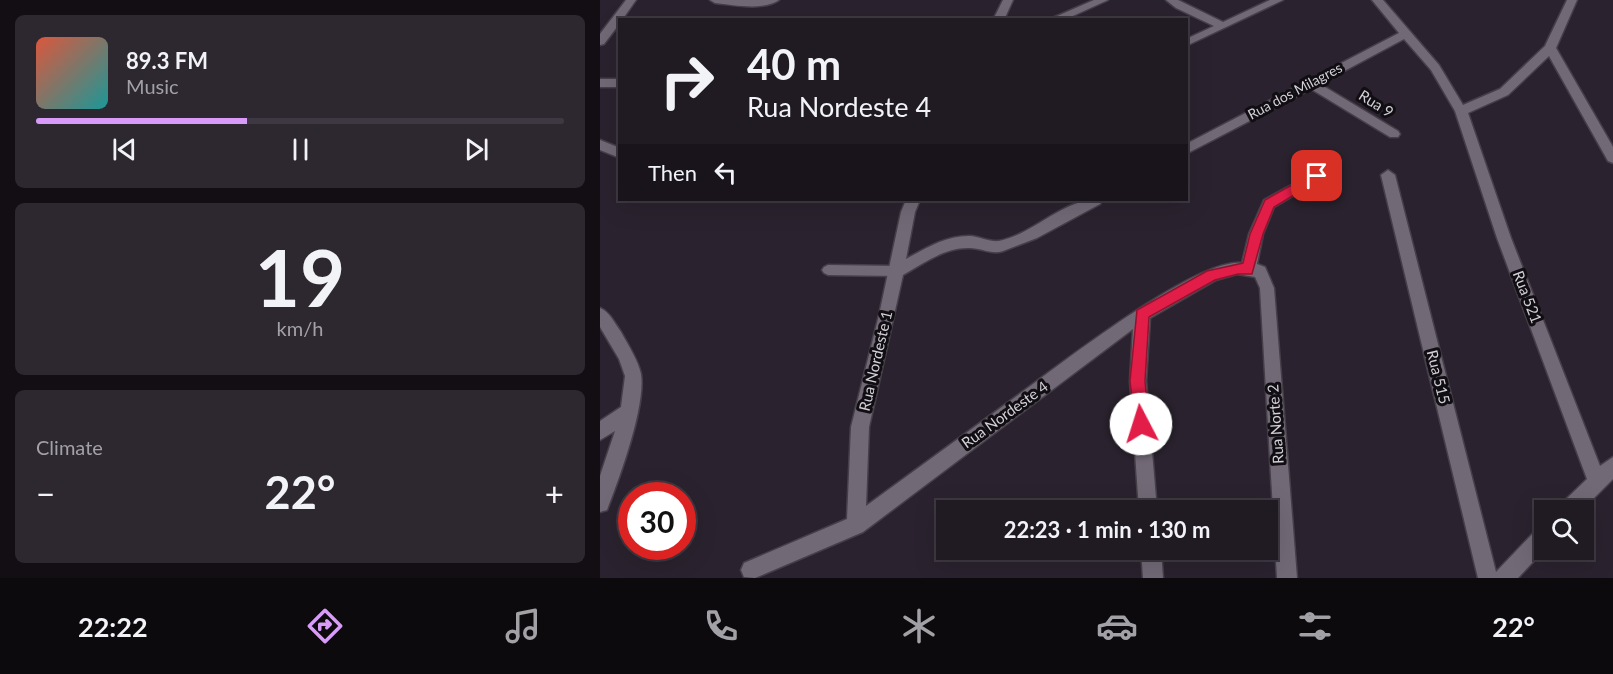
<!DOCTYPE html>
<html lang="en">
<head>
<meta charset="utf-8">
<style>
	:root { --surface:#201a23; --page:#2d2730; --text:#f1f3f6; --muted:#a2a1a6; --line:#3d3841; --accent:#d89bf8 }
	body { margin:0; font-family:Lato,sans-serif; background:var(--page); color:var(--text); height:100vh; display:flex; flex-direction:column; font-size:22px; white-space:nowrap }
	* { box-sizing:border-box; margin:0 }
	p { font-size:20px; color:var(--muted) }
	.icon { flex:none; width:33px; height:33px; fill:none; stroke:currentColor; stroke-width:2; stroke-linecap:round; stroke-linejoin:round }
	.map { position:relative; flex:1; overflow:hidden }
	.details { display:flex; flex-direction:column; gap:15px; padding:15px; background:#120e13; width:600px }
	.details>* { flex:none }
	.hud { position:absolute; left:18px; top:18px; width:570px; height:183px; border-radius:0px; box-shadow:0 6px 24px #0002,0 0 0 2px var(--line); background:#201a23; color:var(--text); overflow:hidden }
	.tools { position:absolute; left:934px; top:500px; display:grid; gap:12px }
	.tools a { display:grid; place-items:center; width:60px; height:60px; border-radius:0px; background:var(--surface); box-shadow:0 6px 24px #0002,0 0 0 2px var(--line); font-size:30px }
	.speed { position:absolute; left:18px; top:482px; display:flex; gap:12px; font-size:30px; font-weight:700; text-align:center }
	.speed>* { display:grid; place-content:center; width:78px; height:78px; border-radius:50%; background:var(--surface); box-shadow:0 6px 24px #0002,0 0 0 2px var(--line); line-height:1 }
	.speed .limit { border:9px solid #d22; background:#fff; color:#111 }
	.pin { position:absolute; display:grid; place-items:center; width:51px; height:51px; color:#fff; margin:-26px; border-radius:12px; box-shadow:0 3px 9px #0006 }
	.me { position:absolute; width:66px; margin:-33px; rotate:355deg; stroke-linejoin:round; filter:drop-shadow(0 0 4px #0008) }
	.turn { display:flex; align-items:center; gap:21px; height:126px; padding:0 30px; font-size:27px }
	.turn .icon { width:78px; height:78px; stroke-width:2.5 }
	.turn b { display:block; font-size:42px; line-height:51px }
	.then { display:flex; align-items:center; height:57px; padding:0 30px; background:#0003; gap:12px; font-size:22px }
	.big { font-size:45px; font-weight:700; line-height:1.1 }
	.details .widget { flex:1; display:flex; flex-direction:column; justify-content:center; gap:9px; min-width:0; padding:0 21px; border-radius:9px; background:var(--page) }
	.details .dial { align-items:center; gap:0 }
	.dial b { font-size:78px; line-height:1 }
	.song { display:flex; align-items:center; gap:18px }
	.cover { width:72px; height:72px; border-radius:9px; background:linear-gradient(135deg,hsl(10 70% 55%),hsl(180 70% 35%)) }
	.played { height:6px; border-radius:3px; background:linear-gradient(90deg,var(--accent) 40%,var(--line) 40%) }
	.keys { display:flex; justify-content:space-around; direction:ltr }
	.heat { display:flex; justify-content:space-between; align-items:center; font-size:33px; direction:ltr }
	.trip { position:absolute; left:336px; top:500px; width:342px; height:60px; border-radius:0px; background:var(--surface); box-shadow:0 6px 24px #0002,0 0 0 2px var(--line); font-weight:700; line-height:60px; text-align:center }
	.tabs { display:flex; height:96px; justify-content:space-around; align-items:center; background:#0d0a0e; color:var(--muted) }
	.tabs .icon { width:42px; height:42px }
	.tabs .selected { color:var(--accent) }
	.tabs b { font-size:27px; color:var(--text) }
	main { display:flex; flex:1; min-height:0 }
	.map>svg:first-child { display:block }
	.lines { fill:none; stroke-linecap:round; stroke-linejoin:round }
	.service-casing { stroke:#453f49; stroke-width:3 }
	.minor-casing { stroke:#453f49; stroke-width:3 }
	.service { fill:#726977; fill-rule:evenodd }
	.minor { fill:#726977; fill-rule:evenodd }
	.route { fill:#e11d48; stroke:#92132f; stroke-width:1.5 }
	.labels { text-anchor:middle; stroke-width:6; stroke-linejoin:round; paint-order:stroke }
	.far-street-label { font-size:14px; fill:#d5d0d8; stroke:#110e13 }
	.street-label { font-size:15px; fill:#d5d0d8; stroke:#110e13 }
</style>
</head>
<body>
<main>
<section class="details">
<div class="widget">
<div class="song"><i class="cover"></i><div><b>89.3 FM</b><p>Music</p></div></div>
<div class="played"></div>
<div class="keys"><svg class="icon" aria-label="previous" viewBox="0 0 24 24"><path d="M18 5L8 12l10 7zM5 5v14"/></svg><svg class="icon" aria-label="pause" viewBox="0 0 24 24"><path d="M8 5v14M16 5v14"/></svg><svg class="icon" aria-label="next" viewBox="0 0 24 24"><path d="M6 5l10 7-10 7zM19 5v14"/></svg></div>
</div>
<div class="widget dial"><b>19</b><p>km/h</p></div>
<div class="widget"><p>Climate</p>
<div class="heat"><a>−</a><b class="big">22°</b><a>+</a></div>
</div>
</section>
<div class="map">
<svg width="1013" height="578" viewBox="0 0 1013 578">
	<rect width="100%" height="100%" fill="#2a232f"/>
	<g class="lines">
		<g class="service-casing">
			<polygon id="service" points="228,265 296,266 300,268 302,271 300,274 296,276 228,275 224,273 222,270 224,267"/>
		</g>
		<g class="minor-casing">
			<g id="minor">
				<polygon points="26,0 36,0 22,20 20,20 20,23 4,44 0,45 0,34"/>
				<path d="M 110,0 L 179,0 C 163,11 134,5 115,3 Z"/>
				<polygon points="403,0 413,0 404,20 393,20"/>
				<polygon points="494,0 508,0 464,20 448,20"/>
				<polygon points="566,0 578,0 623,22 670,0 683,0 586,46 586,39 614,26 576,8"/>
				<polygon points="772,0 783,0 839,65 863,105 900,89 945,46 967,0 977,0 956,48 1013,147 1013,163 1008,161 949,56 908,95 868,113 911,238 1000,466 1013,457 1013,479 982,510 960,510 962,503 987,479 897,238 855,111 831,70 804,39 720,84 798,131 800,134 798,137 790,137 711,89 586,154 586,144 799,33"/>
				<rect x="0" y="79" width="20" height="8"/>
				<polygon points="0,140 20,148 20,158 0,150"/>
				<polygon points="788,170 795,175 896,572 938,528 945,525 945,549 918,578 878,578 781,175"/>
				<path d="M 717,171 L 722,173 L 724,176 L 722,179 L 674,207 L 663,234 L 657,264 L 665,267 L 674,288 L 697,578 L 677,578 L 660,288 L 655,277 L 637,274 L 616,280 L 550,318 L 546,381 L 557,510 L 539,510 L 530,381 L 533,329 L 263,532 L 155,578 L 144,577 L 141,570 L 144,563 L 247,519 L 251,427 L 279,315 L 301,212 L 306,200 L 320,200 L 315,212 L 306,259 C 326,248 347,235 371,236 C 380,237 390,242 399,241 C 435,234 465,196 502,200 L 500,204 L 437,238 L 403,251 C 392,255 381,248 370,248 C 345,247 324,263 303,275 L 269,427 L 266,506 C 314,471 362,436 410,401 C 452,371 596,257 642,263 L 649,234 L 664,200 Z"/>
				<path d="M 0,308 C 10,312 15,324 21,332 C 28,345 38,360 41,374 C 46,406 19,479 7,510 L 0,512 L 0,476 L 15,431 L 0,440 L 0,421 L 21,407 L 25,376 L 19,359 L 0,327 Z"/>
				<polygon points="541,549 561,549 563,578 543,578"/>
			</g>
		</g>
		<use href="#service" class="service"/>
		<use href="#minor" class="minor"/>
	</g>
	<polygon class="route" points="717,171 723,176 721,179 674,207 663,234 652,274 638,274 615,280 549,317 545,381 549,424 547,430 541,432 536,430 530,381 537,310 607,271 643,263 650,234 665,200"/>
	<g class="labels">
		<g class="far-street-label">
			<text transform="translate(695 91) rotate(-28)" y="5">Rua dos Milagres</text>
		</g>
		<g class="street-label">
			<text transform="translate(776 104) rotate(32)" y="5">Rua 9</text>
			<text transform="translate(927 297) rotate(69)" y="5">Rua 521</text>
			<text transform="translate(276 361) rotate(-77)" y="5">Rua Nordeste 1</text>
			<text transform="translate(838 377) rotate(76)" y="5">Rua 515</text>
			<text transform="translate(405 415) rotate(-36)" y="5">Rua Nordeste 4</text>
			<text transform="translate(676 424) rotate(-94)" y="5">Rua Norte 2</text>
		</g>
	</g>
</svg>
<div class="tools">
<a><svg class="icon" aria-label="search" viewBox="0 0 24 24"><circle cx="10" cy="10" r="6"/><path d="M15 15l6 6"/></svg></a>
</div>
<div class="speed"><div class="limit">30</div></div>
<div class="pin" style="left:717px;top:176px;background:#d93025"><svg class="icon" aria-label="arrive" viewBox="0 0 24 24"><path d="M6 21V4h12l-3 4 3 4H6"/></svg></div>
<svg class="me" style="left:541px;top:424px" viewBox="-20 -20 40 40"><circle r="19" fill="#fff"/><path d="M0-13L10 11 0 6-10 11z" fill="#e11d48"/></svg>
<div class="trip">22:23 · 1 min · 130 m</div>
<div class="hud">
<div class="turn"><svg class="icon" aria-label="right" viewBox="0 0 24 24"><path d="M7 20v-9h11M14 6l5 5-5 5"/></svg><div><b>40 m</b>Rua Nordeste 4</div></div>
<div class="then">Then<svg class="icon" aria-label="left" viewBox="0 0 24 24"><path d="M17 20v-9H6M10 6l-5 5 5 5"/></svg></div>
</div>
</div>
</main>
<nav class="tabs">
<b>22:22</b>
<svg class="icon selected" aria-label="directions" viewBox="0 0 24 24"><path d="M12 3l9 9-9 9-9-9zM9 14v-3h6M13 9l2 2-2 2"/></svg>
<svg class="icon" aria-label="music" viewBox="0 0 24 24"><path d="M9 18V5l10-2v13"/><circle cx="6" cy="18" r="3"/><circle cx="16" cy="16" r="3"/></svg>
<svg class="icon" aria-label="phone" viewBox="0 0 24 24"><path d="M5 4h4l2 5-3 2q2 4 5 5l2-3 5 2v4C11 20 4 13 5 4z"/></svg>
<svg class="icon" aria-label="climate" viewBox="0 0 24 24"><path d="M12 3v18M4 7l16 10M4 17L20 7"/></svg>
<svg class="icon" aria-label="car" viewBox="0 0 24 24"><path d="M5 17H2v-5l4-1 3-4h7l3 4 3 1v5h-3M9 17h6M6 11h13"/><circle cx="7" cy="17" r="2"/><circle cx="17" cy="17" r="2"/></svg>
<svg class="icon" aria-label="filters" viewBox="0 0 24 24"><path d="M4 7h16M4 17h16"/><circle cx="9" cy="7" r="2"/><circle cx="15" cy="17" r="2"/></svg>
<b>22°</b>
</nav>
</body>
</html>
